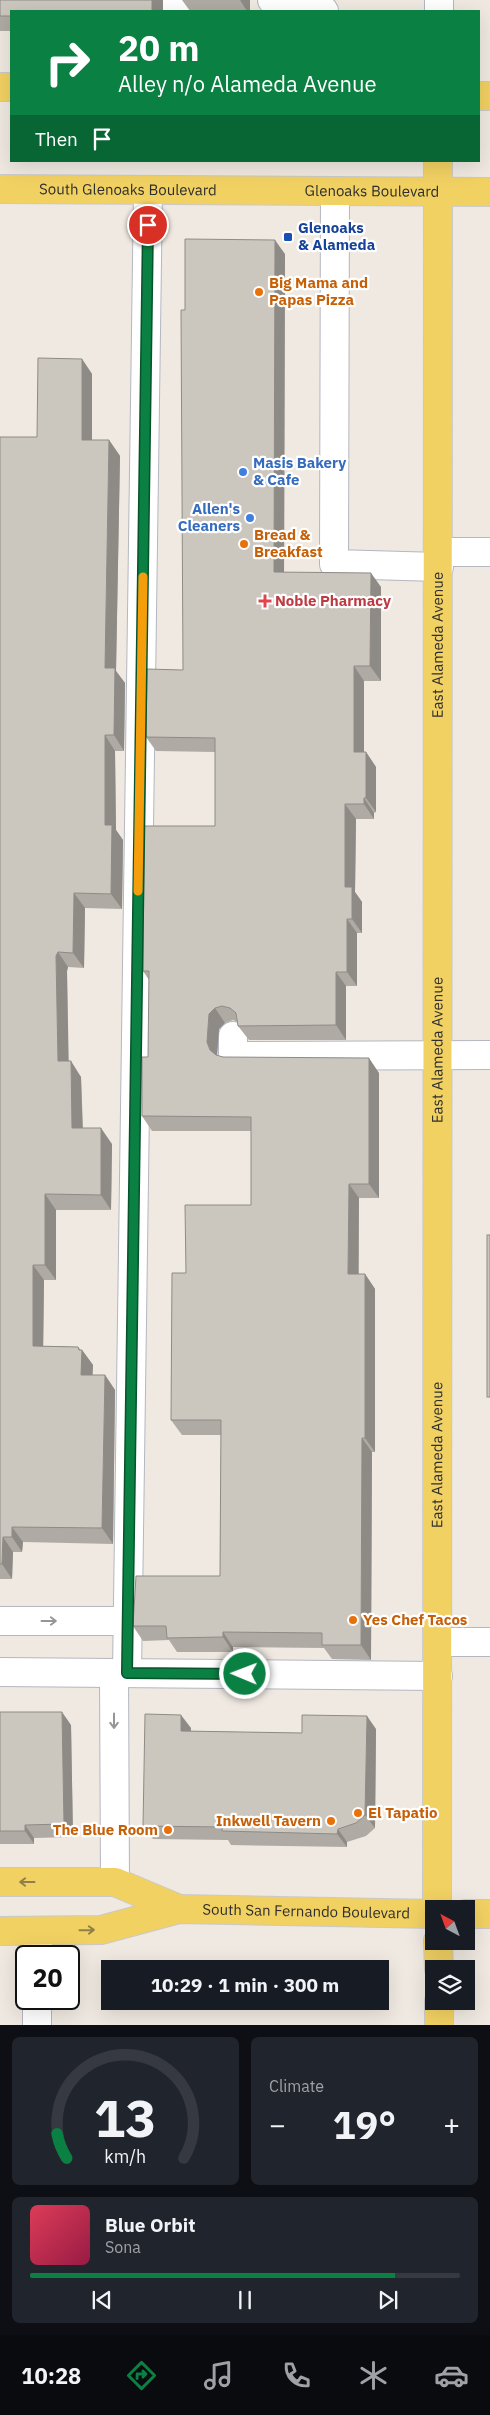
<!DOCTYPE html>
<html lang="en">
<head>
<meta charset="utf-8">
<style>
	:root { --surface:#171b24; --page:#20242c; --text:#f1f3f6; --muted:#9ea1a6; --line:#363941; --accent:#0b8043 }
	body { margin:0; font-family:"IBM Plex Sans",sans-serif; background:var(--page); color:var(--text); height:100vh; display:flex; flex-direction:column; font-size:19px; white-space:nowrap }
	* { box-sizing:border-box; margin:0 }
	p { font-size:16px; color:var(--muted) }
	.icon { flex:none; width:28px; height:28px; fill:none; stroke:currentColor; stroke-width:2; stroke-linecap:round; stroke-linejoin:round }
	.map { position:relative; height:2025px; overflow:hidden }
	.panel { display:flex; flex-direction:column; gap:12px; padding:12px; background:#0d0f14; flex:1 }
	.panel>* { flex:none }
	.guide { position:absolute; left:10px; top:10px; width:470px; height:152px; border-radius:0px; box-shadow:0 5px 20px #0002; background:#0b8043; color:#fff; overflow:hidden }
	.needle { width:32px; rotate:319deg }
	.tools { position:absolute; left:425px; top:1900px; display:grid; gap:10px }
	.tools a { display:grid; place-items:center; width:50px; height:50px; border-radius:0px; background:var(--surface); box-shadow:0 5px 20px #0002; font-size:25px }
	.speed { position:absolute; left:15px; top:1945px; display:flex; gap:10px; font-size:25px; font-weight:700; text-align:center }
	.speed>* { display:grid; place-content:center; width:65px; height:65px; border-radius:50%; background:var(--surface); box-shadow:0 5px 20px #0002; line-height:1 }
	.speed .limit { border:2px solid #111; border-radius:8px; background:#fff; color:#111 }
	.pin { position:absolute; display:grid; place-items:center; width:42px; height:42px; color:#fff; margin:-21px; border:2px solid #fff; border-radius:50%; box-shadow:0 1px 5px #0007 }
	.me { position:absolute; width:55px; margin:-28px; rotate:271deg; stroke-linejoin:round; filter:drop-shadow(0 0 4px #0008) }
	.turn { display:flex; align-items:center; gap:18px; height:105px; padding:0 25px; font-size:22px }
	.turn .icon { width:65px; height:65px; stroke-width:2.5 }
	.turn b { display:block; font-size:35px; line-height:42px }
	.then { display:flex; align-items:center; height:48px; padding:0 25px; background:#0003; gap:10px; font-size:19px }
	.big { font-size:38px; font-weight:700; line-height:1.1 }
	.panel .widget { flex:1; display:flex; flex-direction:column; justify-content:center; gap:8px; min-width:0; padding:0 18px; border-radius:8px; background:var(--page) }
	.panel .dial { align-items:center; gap:0 }
	.dial svg { height:130px; overflow:visible; fill:none; stroke:var(--line); stroke-width:7; stroke-linecap:round; text-anchor:middle }
	.dial text { fill:var(--text); stroke:none }
	.song { display:flex; align-items:center; gap:15px }
	.cover { width:60px; height:60px; border-radius:8px; background:linear-gradient(135deg,hsl(350 70% 55%),hsl(340 70% 35%)) }
	.played { height:5px; border-radius:2px; background:linear-gradient(90deg,var(--accent) 85%,var(--line) 85%) }
	.keys { display:flex; justify-content:space-around; direction:ltr }
	.heat { display:flex; justify-content:space-between; align-items:center; font-size:28px; direction:ltr }
	.panel .tiles { flex:1; display:grid; gap:12px; grid-template-columns:1fr 1fr }
	.widget:last-child { grid-column:span 2 }
	.trip { position:absolute; left:101px; top:1960px; width:288px; height:50px; border-radius:0px; background:var(--surface); box-shadow:0 5px 20px #0002; font-weight:700; line-height:50px; text-align:center }
	.tabs { display:flex; height:80px; justify-content:space-around; align-items:center; background:#090b0e; color:var(--muted) }
	.tabs .icon { width:35px; height:35px }
	.tabs .active { color:var(--accent) }
	.tabs b { font-size:22px; color:var(--text) }
	.map>svg:first-child { display:block }
	.lines { fill:none; stroke-linecap:round; stroke-linejoin:round }
	.minor-casing { stroke:#b4b7c1; stroke-width:30 }
	.major-casing { stroke:#c9c9c9; stroke-width:30 }
	.minor { stroke:#fff; stroke-width:28 }
	.major { stroke:#f2d163; stroke-width:28 }
	.wall { fill:#afaba4 }
	.shaded-wall { fill:#8e8b86 }
	.building { fill:#cbc7bf; stroke:#8e8b86 }
	.oneway { stroke:#969696 }
	.oneway2 { stroke:#908048 }
	.route-casing { stroke:#07532c; stroke-width:12 }
	.route { stroke:#0b8043; stroke-width:9 }
	.slow { stroke:#f59e0b; stroke-width:9 }
	.transit-dot { fill:#1a4fb4; stroke:#fff; stroke-width:2 }
	.food-dot { fill:#e8710a; stroke:#fff; stroke-width:2 }
	.shop-dot { fill:#3f7fe0; stroke:#fff; stroke-width:2 }
	.health-dot { fill:#e0444e; stroke:#fff; stroke-width:2 }
	.labels { text-anchor:middle; stroke-width:4.5; stroke-linejoin:round; paint-order:stroke }
	.street-label { font-size:15px; fill:#2e2e2e; stroke:#fff }
	.transit-label { font-size:15px; font-weight:bold; fill:#164399; stroke:#fff; text-anchor:start }
	.food-label { font-size:15px; font-weight:bold; fill:#c56008; stroke:#fff; text-anchor:start }
	.shop-label { font-size:15px; font-weight:bold; fill:#366cbe; stroke:#fff; text-anchor:start }
	.health-label { font-size:15px; font-weight:bold; fill:#be3a42; stroke:#fff; text-anchor:start }
</style>
</head>
<body>
<div class="map">
<svg width="490" height="2025" viewBox="0 0 490 2025">
	<rect width="100%" height="100%" fill="#efe9e1"/>
	<g class="lines">
		<g class="minor-casing">
			<g id="minor">
				<polyline points="177,0 177,11"/>
				<polyline points="272,0 276,5 324,11"/>
				<polyline points="439,11 439,0"/>
				<polyline points="335,191 334,564 439,567"/>
				<polyline points="439,552 490,552"/>
				<polyline points="233,1036 233,1056 490,1055"/>
				<polyline points="0,1621 128,1621"/>
				<polyline points="438,1642 490,1642"/>
				<polyline points="0,1672 438,1676"/>
				<polyline points="114,1673 115,1882"/>
				<polyline points="127,1673 148,190"/>
				<polyline points="38,1956 38,1931"/>
				<polyline points="37,2025 37,1999"/>
			</g>
		</g>
		<g class="major-casing">
			<g id="major">
				<polyline points="0,87 11,87"/>
				<polyline points="479,96 490,96"/>
				<path id="s1" d="M 0,189 L 490,192"/>
				<polyline points="0,1882 115,1882 179,1909"/>
				<path id="s2" d="M 437,1909 L 438,161"/>
				<polyline points="466,1914 490,1914"/>
				<path id="s3" d="M 0,1931 L 101,1930 L 179,1909 L 434,1914"/>
				<polyline points="438,1941 439,1969"/>
				<polyline points="439,2001 439,2025"/>
			</g>
		</g>
		<use href="#minor" class="minor"/>
		<use href="#major" class="major"/>
	</g>
	<g class="wall">
		<polygon points="0,0 163,0 163,11 11,11 11,31 0,31"/>
		<polygon points="182,0 250,0 250,11 190,11"/>
		<polygon points="285,254 284,572 381,587 381,681 364,681 364,752 366,752 376,767 376,812 374,813 374,819 356,819 355,892 362,902 362,933 357,933 357,986 346,986 346,1040 249,1040 238,1026 238,1022 233,1020 225,1023 219,1029 217,1056 223,1057 379,1073 379,1198 359,1198 359,1274 365,1274 375,1289 375,1452 372,1452 371,1660 332,1659 324,1648 233,1647 233,1652 177,1652 169,1640 143,1641 133,1626 220,1576 221,1435 182,1435 171,1420 186,1273 251,1205 251,1131 152,1131 142,1116 148,1057 149,980 143,971 215,826 215,752 156,751 146,737 183,670 185,310"/>
		<polygon points="82,359 92,374 92,440 109,440 120,456 116,671 125,683 124,751 115,751 116,830 123,840 122,909 85,908 84,968 68,967 67,971 68,1061 81,1077 83,1128 112,1144 111,1210 56,1210 56,1280 44,1280 43,1346 78,1347 80,1350 82,1350 93,1365 92,1375 105,1375 115,1390 113,1544 23,1542 22,1552 13,1552 12,1579 0,1579 0,437 37,437"/>
		<polygon points="0,1712 71,1725 73,1837 34,1838 34,1844 0,1844"/>
		<polygon points="191,1728 191,1731 302,1733 376,1729 375,1828 366,1836 347,1842 347,1847 231,1845 228,1840 153,1839 143,1826"/>
	</g>
	<g class="shaded-wall">
		<rect x="152" y="0" width="11" height="11"/>
		<polygon points="240,0 250,0 250,11 247,11"/>
		<polygon points="275,240 285,254 284,587 274,572"/>
		<polygon points="82,359 92,374 92,455 82,440"/>
		<polygon points="109,440 120,456 116,671 125,683 124,751 114,735 105,668"/>
		<polygon points="371,573 381,587 381,681 370,666"/>
		<polygon points="354,666 364,681 364,767 354,752"/>
		<polygon points="105,735 115,751 116,830 123,840 122,909 111,894 105,825"/>
		<polygon points="366,752 376,767 376,812 366,798"/>
		<polygon points="364,798 374,813 374,819 364,804"/>
		<polygon points="345,804 356,819 355,892 362,902 362,933 352,919 345,887"/>
		<polygon points="74,893 85,908 84,968 73,953"/>
		<polygon points="347,919 357,933 357,986 347,972"/>
		<polygon points="58,952 68,967 67,971 69,1077 58,1061 56,956"/>
		<polygon points="336,972 346,986 346,1040 336,1025"/>
		<polygon points="215,1008 225,1023 219,1029 217,1056 220,1064 210,1050 207,1042 209,1014"/>
		<polygon points="369,1058 379,1073 379,1198 369,1184"/>
		<polygon points="71,1061 81,1077 83,1143 72,1128"/>
		<polygon points="101,1128 112,1144 111,1210 101,1195"/>
		<polygon points="349,1184 359,1198 358,1289 348,1274"/>
		<polygon points="45,1194 56,1210 56,1280 45,1265"/>
		<polygon points="33,1265 44,1280 43,1361 33,1346"/>
		<polygon points="365,1274 375,1289 375,1452 365,1438"/>
		<polygon points="78,1347 82,1352 82,1350 93,1365 92,1390 81,1375"/>
		<polygon points="105,1375 115,1390 113,1544 102,1528"/>
		<polygon points="362,1438 372,1452 371,1660 361,1645"/>
		<polygon points="12,1527 23,1542 22,1552 12,1537"/>
		<polygon points="3,1537 13,1552 12,1579 2,1564"/>
		<polygon points="223,1632 233,1647 233,1652 223,1637"/>
		<polygon points="62,1712 71,1725 73,1837 64,1824"/>
		<polygon points="181,1715 191,1728 190,1744 181,1731"/>
		<polygon points="367,1716 376,1729 375,1828 365,1815"/>
		<polygon points="25,1825 34,1838 34,1844 25,1831"/>
		<polygon points="338,1829 347,1842 347,1847 337,1834"/>
	</g>
	<g class="building">
		<polygon points="0,0 152,0 152,11 11,11 11,16 0,16"/>
		<polygon points="185,239 275,240 274,572 371,573 370,666 354,666 354,752 366,752 366,798 364,798 364,804 345,804 345,887 352,887 352,919 347,919 347,972 336,972 336,1025 238,1026 236,1013 230,1008 222,1006 215,1008 209,1014 207,1042 210,1050 216,1055 223,1057 369,1058 369,1184 349,1184 348,1274 365,1274 365,1438 362,1438 361,1645 322,1645 322,1633 223,1632 223,1637 167,1638 166,1626 133,1626 136,1576 220,1576 221,1420 171,1420 172,1273 186,1273 185,1205 251,1205 251,1117 142,1116 142,1057 148,1057 149,971 143,971 144,826 215,826 215,738 146,737 147,669 183,670 181,310 185,310"/>
		<polygon points="38,358 82,359 82,440 109,440 105,668 115,668 114,735 105,735 105,825 112,825 111,894 74,893 73,953 58,952 56,956 58,1061 71,1061 72,1128 101,1128 101,1195 45,1194 45,1265 33,1265 33,1346 78,1347 79,1350 82,1350 81,1375 105,1375 102,1528 12,1527 12,1537 3,1537 2,1564 0,1564 0,437 37,437"/>
		<rect x="487" y="1235" width="3" height="162"/>
		<polygon points="0,1712 62,1712 64,1824 25,1825 25,1831 0,1831"/>
		<polygon points="145,1714 181,1715 181,1731 302,1733 302,1715 367,1716 365,1815 356,1823 338,1829 337,1834 222,1831 222,1827 143,1826"/>
	</g>
	<defs><path id="oneway-shaft" d="M-6 0H5M1.5-3L5.5 0L1.5 3" fill="none" stroke-width="1.6" stroke-linecap="round" stroke-linejoin="round" transform="scale(1.25)"/></defs>
	<g class="oneway">
		<use href="#oneway-shaft" transform="translate(49 1621)"/>
		<use href="#oneway-shaft" transform="translate(114 1721) rotate(90)"/>
	</g>
	<g class="oneway2">
		<use href="#oneway-shaft" transform="translate(27 1882) rotate(180)"/>
		<use href="#oneway-shaft" transform="translate(87 1930) rotate(-1)"/>
	</g>
	<g class="lines">
		<g class="route-casing">
			<polyline id="route" points="148,225 127,1673 245,1674"/>
		</g>
		<use href="#route" class="route"/>
		<polyline class="slow" points="138,891 143,577"/>
	</g>
	<rect class="transit-dot" x="283" y="232" width="10" height="10" rx="2.5"/>
	<g class="food-dot">
		<circle cx="259" cy="292" r="5"/>
		<circle cx="244" cy="544" r="5"/>
		<circle cx="353" cy="1620" r="5"/>
		<circle cx="358" cy="1813" r="5"/>
		<circle cx="331" cy="1821" r="5"/>
		<circle cx="168" cy="1830" r="5"/>
	</g>
	<g class="shop-dot">
		<circle cx="243" cy="472" r="5"/>
		<circle cx="250" cy="518" r="5"/>
	</g>
	<path class="health-dot" d="M262.5 593.5h5v5h5v5h-5v5h-5v-5h-5v-5h5z"/>
	<g class="labels">
		<g class="street-label">
			<text dy="5" stroke="none"><textPath href="#s1" startOffset="128">South Glenoaks Boulevard</textPath></text>
			<text dy="5" stroke="none"><textPath href="#s1" startOffset="372">Glenoaks Boulevard</textPath></text>
			<text dy="5" stroke="none"><textPath href="#s2" startOffset="1264">East Alameda Avenue</textPath></text>
			<text dy="5" stroke="none"><textPath href="#s2" startOffset="859">East Alameda Avenue</textPath></text>
			<text dy="5" stroke="none"><textPath href="#s2" startOffset="454">East Alameda Avenue</textPath></text>
			<text dy="5" stroke="none"><textPath href="#s3" startOffset="309">South San Fernando Boulevard</textPath></text>
		</g>
		<g class="transit-label">
			<text x="298" y="233">Glenoaks<tspan x="298" dy="17">&amp; Alameda</tspan></text>
		</g>
		<g class="food-label">
			<text x="269" y="288">Big Mama and<tspan x="269" dy="17">Papas Pizza</tspan></text>
			<text x="254" y="540">Bread &amp;<tspan x="254" dy="17">Breakfast</tspan></text>
			<text x="363" y="1625">Yes Chef Tacos</text>
			<text x="368" y="1818">El Tapatio</text>
			<text x="321" y="1826" text-anchor="end">Inkwell Tavern</text>
			<text x="158" y="1835" text-anchor="end">The Blue Room</text>
		</g>
		<g class="shop-label">
			<text x="253" y="468">Masis Bakery<tspan x="253" dy="17">&amp; Cafe</tspan></text>
			<text x="240" y="514" text-anchor="end">Allen's<tspan x="240" dy="17">Cleaners</tspan></text>
		</g>
		<g class="health-label">
			<text x="275" y="606">Noble Pharmacy</text>
		</g>
	</g>
</svg>
<div class="tools">
<a><svg class="needle" viewBox="-14 -14 28 28"><path d="M0-13l5 13h-10z" fill="#e53935"/><path d="M0 13l5-13h-10z" fill="#9ea1a6"/></svg></a>
<a><svg class="icon" aria-label="layers" viewBox="0 0 24 24"><path d="M12 4l9 5-9 5-9-5zM3 14l9 5 9-5"/></svg></a>
</div>
<div class="speed"><div class="limit">20</div></div>
<div class="pin" style="left:148px;top:225px;background:#d93025"><svg class="icon" aria-label="arrive" viewBox="0 0 24 24"><path d="M6 21V4h12l-3 4 3 4H6"/></svg></div>
<svg class="me" style="left:245px;top:1674px" viewBox="-20 -20 40 40"><circle r="17" fill="#0b8043" stroke="#fff" stroke-width="3"/><path d="M0-11L8 9 0 5-8 9z" fill="#fff"/></svg>
<div class="trip">10:29 · 1 min · 300 m</div>
<div class="guide">
<div class="turn"><svg class="icon" aria-label="right" viewBox="0 0 24 24"><path d="M7 20v-9h11M14 6l5 5-5 5"/></svg><div><b>20 m</b>Alley n/o Alameda Avenue</div></div>
<div class="then">Then<svg class="icon" aria-label="arrive" viewBox="0 0 24 24"><path d="M6 21V4h12l-3 4 3 4H6"/></svg></div>
</div>
</div>
<section class="panel">
<div class="tiles">
<div class="widget dial"><svg viewBox="0 0 100 80">
<path d="M14 69A42 42 0 1 1 86 69"/>
<path d="M14 69A42 42 0 0 1 8 54" stroke="#0b8043"/>
<text x="50" y="56" font-size="32" font-weight="700">13</text>
<text x="50" y="72" font-size="11">km/h</text>
</svg></div>
<div class="widget"><p>Climate</p>
<div class="heat"><a>−</a><b class="big">19°</b><a>+</a></div>
</div>
<div class="widget">
<div class="song"><i class="cover"></i><div><b>Blue Orbit</b><p>Sona</p></div></div>
<div class="played"></div>
<div class="keys"><svg class="icon" aria-label="previous" viewBox="0 0 24 24"><path d="M18 5L8 12l10 7zM5 5v14"/></svg><svg class="icon" aria-label="pause" viewBox="0 0 24 24"><path d="M8 5v14M16 5v14"/></svg><svg class="icon" aria-label="next" viewBox="0 0 24 24"><path d="M6 5l10 7-10 7zM19 5v14"/></svg></div>
</div>
</div>
</section>
<nav class="tabs">
<b>10:28</b>
<svg class="icon active" aria-label="directions" viewBox="0 0 24 24"><path d="M12 3l9 9-9 9-9-9zM9 14v-3h6M13 9l2 2-2 2"/></svg>
<svg class="icon" aria-label="music" viewBox="0 0 24 24"><path d="M9 18V5l10-2v13"/><circle cx="6" cy="18" r="3"/><circle cx="16" cy="16" r="3"/></svg>
<svg class="icon" aria-label="phone" viewBox="0 0 24 24"><path d="M5 4h4l2 5-3 2q2 4 5 5l2-3 5 2v4C11 20 4 13 5 4z"/></svg>
<svg class="icon" aria-label="climate" viewBox="0 0 24 24"><path d="M12 3v18M4 7l16 10M4 17L20 7"/></svg>
<svg class="icon" aria-label="car" viewBox="0 0 24 24"><path d="M5 17H2v-5l4-1 3-4h7l3 4 3 1v5h-3M9 17h6M6 11h13"/><circle cx="7" cy="17" r="2"/><circle cx="17" cy="17" r="2"/></svg>
</nav>
</body>
</html>
